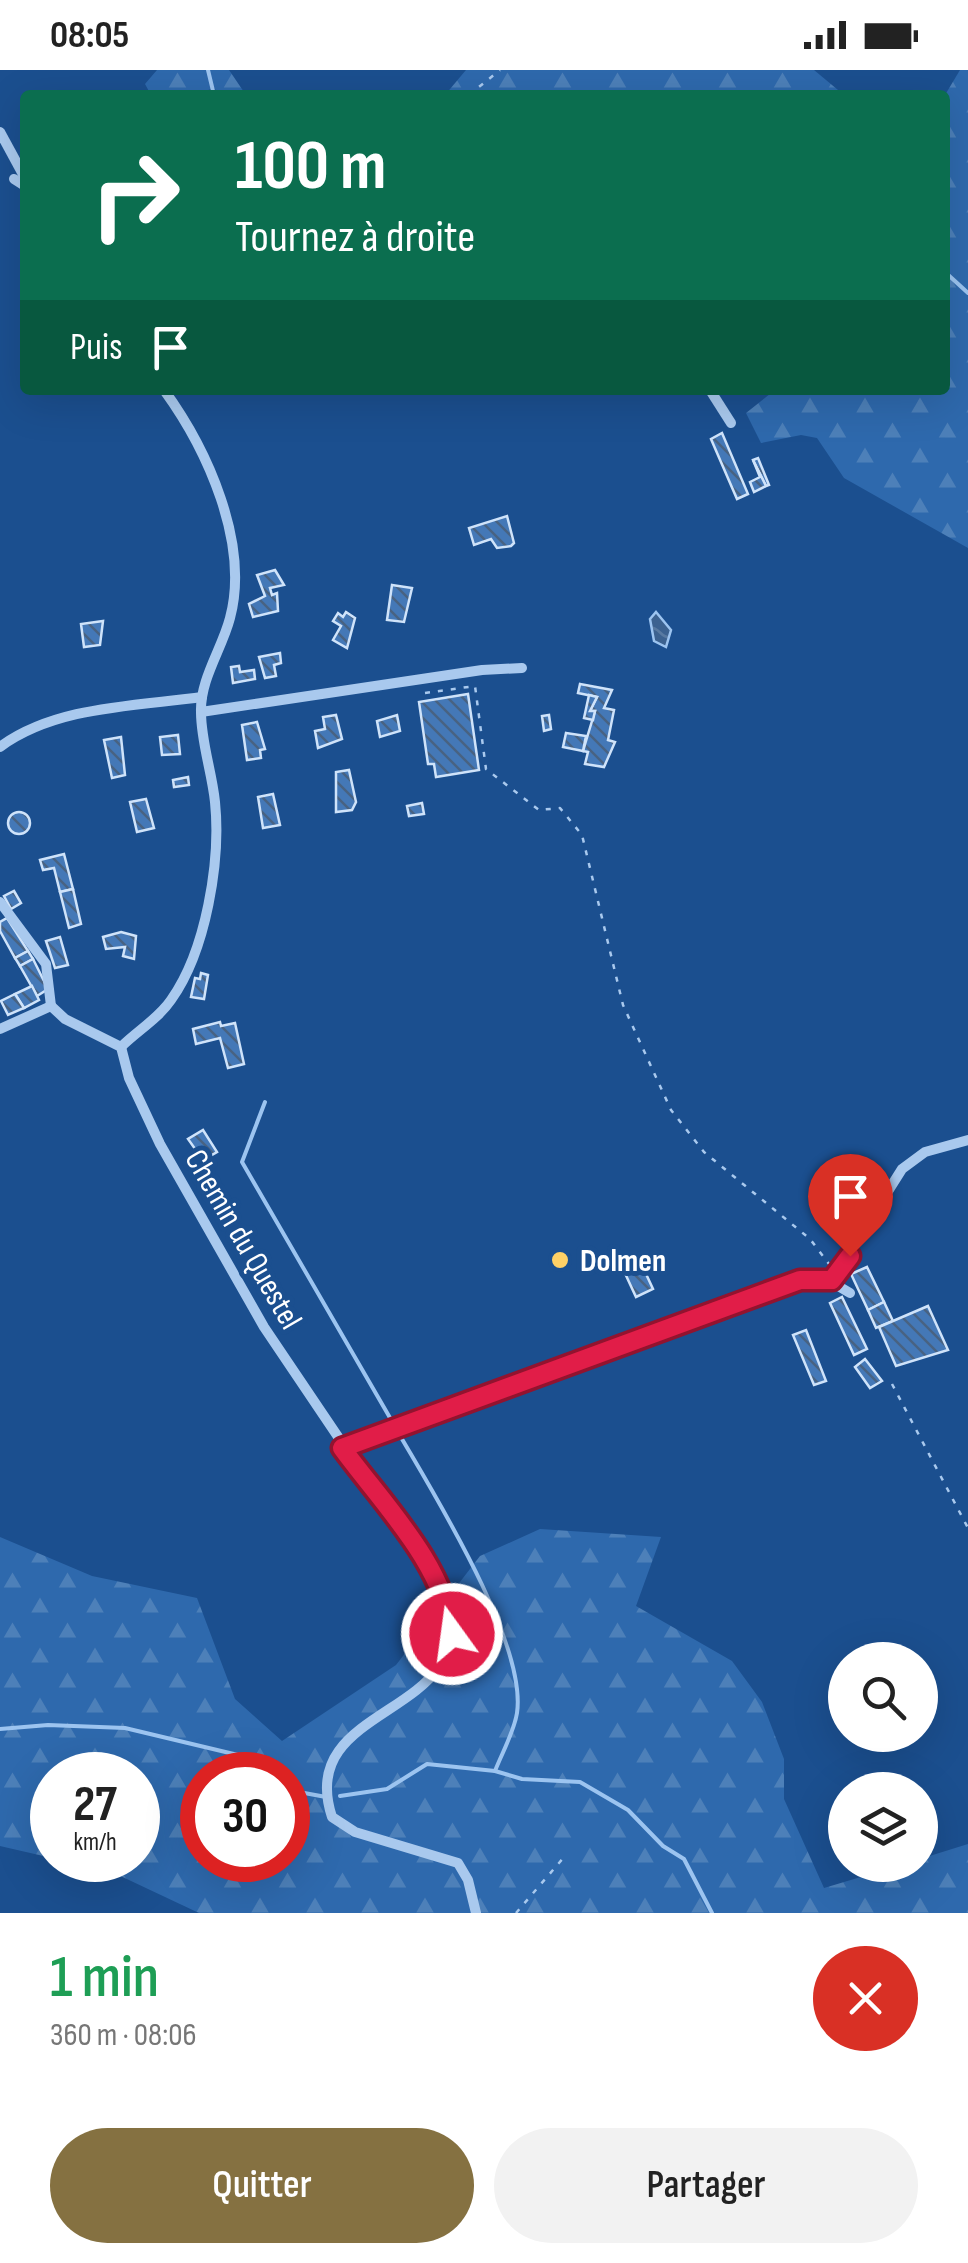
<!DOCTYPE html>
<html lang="fr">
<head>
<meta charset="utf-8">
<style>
	:root { --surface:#fff; --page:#f2f2f2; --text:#222; --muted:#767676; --accent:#857141 }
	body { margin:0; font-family:"Sofia Sans Condensed",sans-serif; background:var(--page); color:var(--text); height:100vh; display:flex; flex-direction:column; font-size:38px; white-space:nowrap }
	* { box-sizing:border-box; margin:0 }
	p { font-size:32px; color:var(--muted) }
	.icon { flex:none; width:55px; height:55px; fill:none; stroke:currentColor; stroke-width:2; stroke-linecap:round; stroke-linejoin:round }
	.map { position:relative; height:1843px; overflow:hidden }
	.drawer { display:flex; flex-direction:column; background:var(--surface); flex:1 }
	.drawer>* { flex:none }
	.guide { position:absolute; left:20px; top:20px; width:930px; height:305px; border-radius:10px; box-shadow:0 10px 40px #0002; background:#0b6e4f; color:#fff; overflow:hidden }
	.tools { position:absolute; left:828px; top:1572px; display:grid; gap:20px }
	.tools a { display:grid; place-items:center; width:110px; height:110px; border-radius:50%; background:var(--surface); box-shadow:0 10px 40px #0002; font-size:50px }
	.speed { position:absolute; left:30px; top:1682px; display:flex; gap:20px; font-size:50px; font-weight:700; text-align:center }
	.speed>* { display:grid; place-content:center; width:130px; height:130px; border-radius:50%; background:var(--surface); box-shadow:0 10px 40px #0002; line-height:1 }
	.speed small { font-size:25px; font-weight:400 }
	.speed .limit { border:15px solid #d22; background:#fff; color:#111 }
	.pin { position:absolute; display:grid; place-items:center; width:85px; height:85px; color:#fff; margin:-102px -42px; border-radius:50% 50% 50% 0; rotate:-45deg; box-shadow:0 0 10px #0007 }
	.pin .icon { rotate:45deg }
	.me { position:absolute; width:110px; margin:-55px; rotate:346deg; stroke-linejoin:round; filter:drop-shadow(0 0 8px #0008) }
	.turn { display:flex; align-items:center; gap:35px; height:210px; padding:0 50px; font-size:45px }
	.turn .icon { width:130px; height:130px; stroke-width:2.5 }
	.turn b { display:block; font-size:70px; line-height:85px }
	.then { display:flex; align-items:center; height:95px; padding:0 50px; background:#0003; gap:20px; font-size:38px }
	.round { display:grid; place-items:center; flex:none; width:105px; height:105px; border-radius:52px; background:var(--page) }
	.overview { display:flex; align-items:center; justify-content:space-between; height:170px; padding:0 50px }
	h1 { font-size:60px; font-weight:600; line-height:75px; color:#1e9e55 }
	.primary-button { display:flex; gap:20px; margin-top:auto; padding:20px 50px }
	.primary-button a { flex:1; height:115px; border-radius:60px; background:var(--accent); color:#fff; font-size:40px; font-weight:600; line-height:115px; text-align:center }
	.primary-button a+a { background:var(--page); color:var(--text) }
	.status { display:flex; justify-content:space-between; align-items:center; height:70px; padding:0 50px; background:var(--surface); direction:ltr }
	.status svg { height:28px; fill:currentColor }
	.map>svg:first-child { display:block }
</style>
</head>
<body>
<div class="status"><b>08:05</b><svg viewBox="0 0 49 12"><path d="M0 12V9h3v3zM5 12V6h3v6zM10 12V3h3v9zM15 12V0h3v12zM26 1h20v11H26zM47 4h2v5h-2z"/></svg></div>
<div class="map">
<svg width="968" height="1843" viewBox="0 0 968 1843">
	<defs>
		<pattern id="forest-firs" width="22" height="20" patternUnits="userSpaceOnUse" patternTransform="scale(2.5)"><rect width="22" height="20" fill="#2e69ad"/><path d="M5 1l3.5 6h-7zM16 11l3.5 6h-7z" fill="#4d80b9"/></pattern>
		<pattern id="water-waves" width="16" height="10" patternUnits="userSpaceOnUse" patternTransform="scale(2.5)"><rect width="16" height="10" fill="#3c6290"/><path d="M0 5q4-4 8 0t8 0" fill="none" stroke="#597aa1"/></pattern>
		<pattern id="building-back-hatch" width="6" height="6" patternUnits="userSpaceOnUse" patternTransform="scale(2.5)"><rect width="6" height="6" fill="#4478b7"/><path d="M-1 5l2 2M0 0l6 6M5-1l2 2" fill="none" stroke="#486282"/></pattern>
	</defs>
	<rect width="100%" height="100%" fill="#1b4f8f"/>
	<g fill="url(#forest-firs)" fill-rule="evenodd">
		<path d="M157 0H229L246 25H220L214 18 194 25H151L145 14Z"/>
		<path d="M466 0H814L844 25H445Z"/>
		<path d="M960 0H968V478L844 408 817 368 801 365 761 373 746 343 775 320H945V25Z"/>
		<path d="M540 1459 661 1467 636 1536 732 1591 762 1632 784 1689V1729L824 1818 901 1795H920V1789L968 1774V1843H199L112 1802 61 1790H138V1705H52V1788L0 1776V1467L92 1506 197 1528 235 1629 282 1671 396 1595 480 1486ZM202 1705H288V1790H202Z"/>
	</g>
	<path fill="url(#water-waves)" stroke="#9cc4f0" stroke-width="2.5" d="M656 542 671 560 666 577 654 571 650 549Z"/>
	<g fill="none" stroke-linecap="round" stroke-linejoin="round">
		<g stroke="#9cc4f0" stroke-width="4">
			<path d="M208 0 214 25"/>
			<path d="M945 202 968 223"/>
			<path d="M265 1032 242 1092 393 1353"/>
			<path d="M402 1369C437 1429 527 1575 517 1643 514 1662 502 1683 495 1701"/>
			<path d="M0 1659 48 1655 125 1658 238 1685 252 1705"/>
			<path d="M288 1720 326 1727"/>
			<path d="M340 1726 387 1719 427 1694 495 1701 522 1709 580 1712 628 1740 663 1776 684 1789 712 1843"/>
		</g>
	</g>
	<g fill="url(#building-back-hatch)" stroke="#cfe3fa" stroke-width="2.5">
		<path d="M722 363 748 424 737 429 711 369Z"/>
		<path d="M758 388 769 415 766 416 753 390Z"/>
		<path d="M753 390 766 416 754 422 750 412 760 407Z"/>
		<path d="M507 446 514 473 511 476 497 478 491 469 474 475 469 458Z"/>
		<path d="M275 500 284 515 270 518 272 525 277 523 278 541 253 547 249 534 265 526 257 505Z"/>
		<path d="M392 515 412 518 404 552 387 550Z"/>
		<path d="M346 542 355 548 347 578 333 570 341 556 333 551 338 543 343 547Z"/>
		<path d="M103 551 100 575 84 577 81 554Z"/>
		<path d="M280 583 281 593 274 595 276 606 265 608 259 587Z"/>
		<path d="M239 596 240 602 254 600 255 609 233 613 231 597Z"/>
		<path d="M580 614 612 620 604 638 614 640 608 670 615 672 604 697 585 694 588 682 583 681 595 641H590L597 627 578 623Z"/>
		<path d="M468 624 479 700 436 707 434 694H428L419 632Z"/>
		<path d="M589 625 597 627 590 641H595L593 650 584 648Z"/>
		<path d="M336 645 342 669 318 678 315 661 325 659 323 647Z"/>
		<path d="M397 645 400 661 380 667 377 651Z"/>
		<path d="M549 645 551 659 544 661 542 646Z"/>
		<path d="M257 652 265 679 260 680 261 688 247 690 242 655Z"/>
		<path d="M566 663 586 666 583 681 563 677Z"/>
		<path d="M178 665 180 684 162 685 160 667Z"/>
		<path d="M121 667 125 705 112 708 104 670Z"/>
		<path d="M349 700 356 732 352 740 336 742V702Z"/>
		<path d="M188 707 189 715 174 717 173 710Z"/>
		<path d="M273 724 280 755 263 758 258 727Z"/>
		<path d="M146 729 154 758 137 762 130 732Z"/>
		<path d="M422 733 424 744 409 746 407 736Z"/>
		<circle cx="19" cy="753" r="11"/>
		<path d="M64 784 73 819 60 822 54 798 43 800 40 790Z"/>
		<path d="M73 819 81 854 69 858 60 822Z"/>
		<path d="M14 821 21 833 11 839 4 826Z"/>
		<path d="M7 848 28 881 15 888 0 861V852Z"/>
		<path d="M121 862 136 866 134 889 123 886 125 877 106 879 103 867Z"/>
		<path d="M60 867 68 895 55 898 46 871Z"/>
		<path d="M28 881 33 889 20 896 15 888Z"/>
		<path d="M33 889 48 919 37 926 20 896Z"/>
		<path d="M201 903 208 905 204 929 191 927 195 908 200 909Z"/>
		<path d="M32 916 39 930 24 938 15 924Z"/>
		<path d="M15 924 24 938 8 945 1 931Z"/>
		<path d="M220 952 221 956 235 953 244 994 228 998 220 968 196 974 193 959Z"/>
		<path d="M203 1060 217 1082 203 1090 188 1069Z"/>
		<path d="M640 1191 653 1219 636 1227 623 1199Z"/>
		<path d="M867 1197 884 1232 868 1240 851 1204Z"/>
		<path d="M842 1227 867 1279 854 1285 830 1233Z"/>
		<path d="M884 1232 893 1251 876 1258 868 1240Z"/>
		<path d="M928 1236 948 1280 896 1296 879 1257Z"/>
		<path d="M806 1260 826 1311 814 1315 793 1265Z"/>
		<path d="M865 1289 882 1311 870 1318 855 1297Z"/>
	</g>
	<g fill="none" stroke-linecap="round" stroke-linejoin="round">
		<g stroke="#a9c9ee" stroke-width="2.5" stroke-dasharray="5 8" stroke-linecap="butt">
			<path d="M469 25 500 0"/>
			<path d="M425 623 475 616 486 699 539 740 560 738 582 765 623 935 671 1040 704 1082 810 1169 829 1194"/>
			<path d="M892 1314 968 1458"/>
			<path d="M516 1843 565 1786"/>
		</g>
		<g stroke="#a9c9ee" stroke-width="10">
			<path d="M0 62 25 108"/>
			<path d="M14 109 25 116"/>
			<path d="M710 320 731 353"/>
			<path d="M201 642 482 600 522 598"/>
			<path d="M0 677C55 636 137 636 202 627"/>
			<path d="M0 832 46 894 51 936"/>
			<path d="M51 936 65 949 121 977 129 1008 160 1074 264 1257 444 1524C489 1650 293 1629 332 1747L355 1762 458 1793 468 1810 476 1843"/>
			<path d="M0 959 51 936"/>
			<path d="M121 977C137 961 158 949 171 930 206 881 221 791 215 732 212 702 201 672 201 642 200 609 222 579 230 548 250 473 207 379 164 320"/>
			<path d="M832 1210 902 1099 925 1082 968 1070"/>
			<path d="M342 1377 800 1210 823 1207 850 1223"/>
		</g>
	</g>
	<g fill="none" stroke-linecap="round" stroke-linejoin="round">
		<g stroke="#92132f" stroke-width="25">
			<path id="route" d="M452 1564C445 1495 382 1433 342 1378L800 1210H832L850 1186"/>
		</g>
		<use href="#route" stroke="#e11d48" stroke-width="18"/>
	</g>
	<circle fill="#ffd166" stroke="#1b4f8f" stroke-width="4" cx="560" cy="1190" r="10"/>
	<g text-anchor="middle" stroke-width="10" stroke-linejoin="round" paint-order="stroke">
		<g font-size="32" fill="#fff" stroke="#1b4f8f">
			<text transform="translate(244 1169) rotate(60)" y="11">Chemin du Questel</text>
		</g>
		<g font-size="32" font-weight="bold" fill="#fff" stroke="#1b4f8f" text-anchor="start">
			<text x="580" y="1201">Dolmen</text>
		</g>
	</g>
</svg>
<div class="tools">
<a><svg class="icon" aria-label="search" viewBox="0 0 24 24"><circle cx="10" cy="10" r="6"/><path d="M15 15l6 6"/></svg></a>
<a><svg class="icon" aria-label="layers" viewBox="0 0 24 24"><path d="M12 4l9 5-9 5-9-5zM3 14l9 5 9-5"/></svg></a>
</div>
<div class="speed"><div>27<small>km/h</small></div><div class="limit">30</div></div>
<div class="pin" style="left:850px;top:1186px;background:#d93025"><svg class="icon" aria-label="arrive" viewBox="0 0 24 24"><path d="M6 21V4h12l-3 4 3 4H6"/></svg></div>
<svg class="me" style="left:452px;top:1564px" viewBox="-20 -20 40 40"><circle r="17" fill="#e11d48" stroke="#fff" stroke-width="3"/><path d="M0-11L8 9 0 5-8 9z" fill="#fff"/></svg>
<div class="guide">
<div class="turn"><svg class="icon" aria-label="right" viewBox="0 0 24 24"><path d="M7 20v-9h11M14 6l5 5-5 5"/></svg><div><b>100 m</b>Tournez à droite</div></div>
<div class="then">Puis<svg class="icon" aria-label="arrive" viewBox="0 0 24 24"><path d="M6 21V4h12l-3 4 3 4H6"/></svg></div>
</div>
</div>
<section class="drawer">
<div class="overview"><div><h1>1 min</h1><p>360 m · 08:06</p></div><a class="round" style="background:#d93025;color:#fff"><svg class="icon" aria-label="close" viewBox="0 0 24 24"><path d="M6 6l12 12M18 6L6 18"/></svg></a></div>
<div class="primary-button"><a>Quitter</a><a>Partager</a></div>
</section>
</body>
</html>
